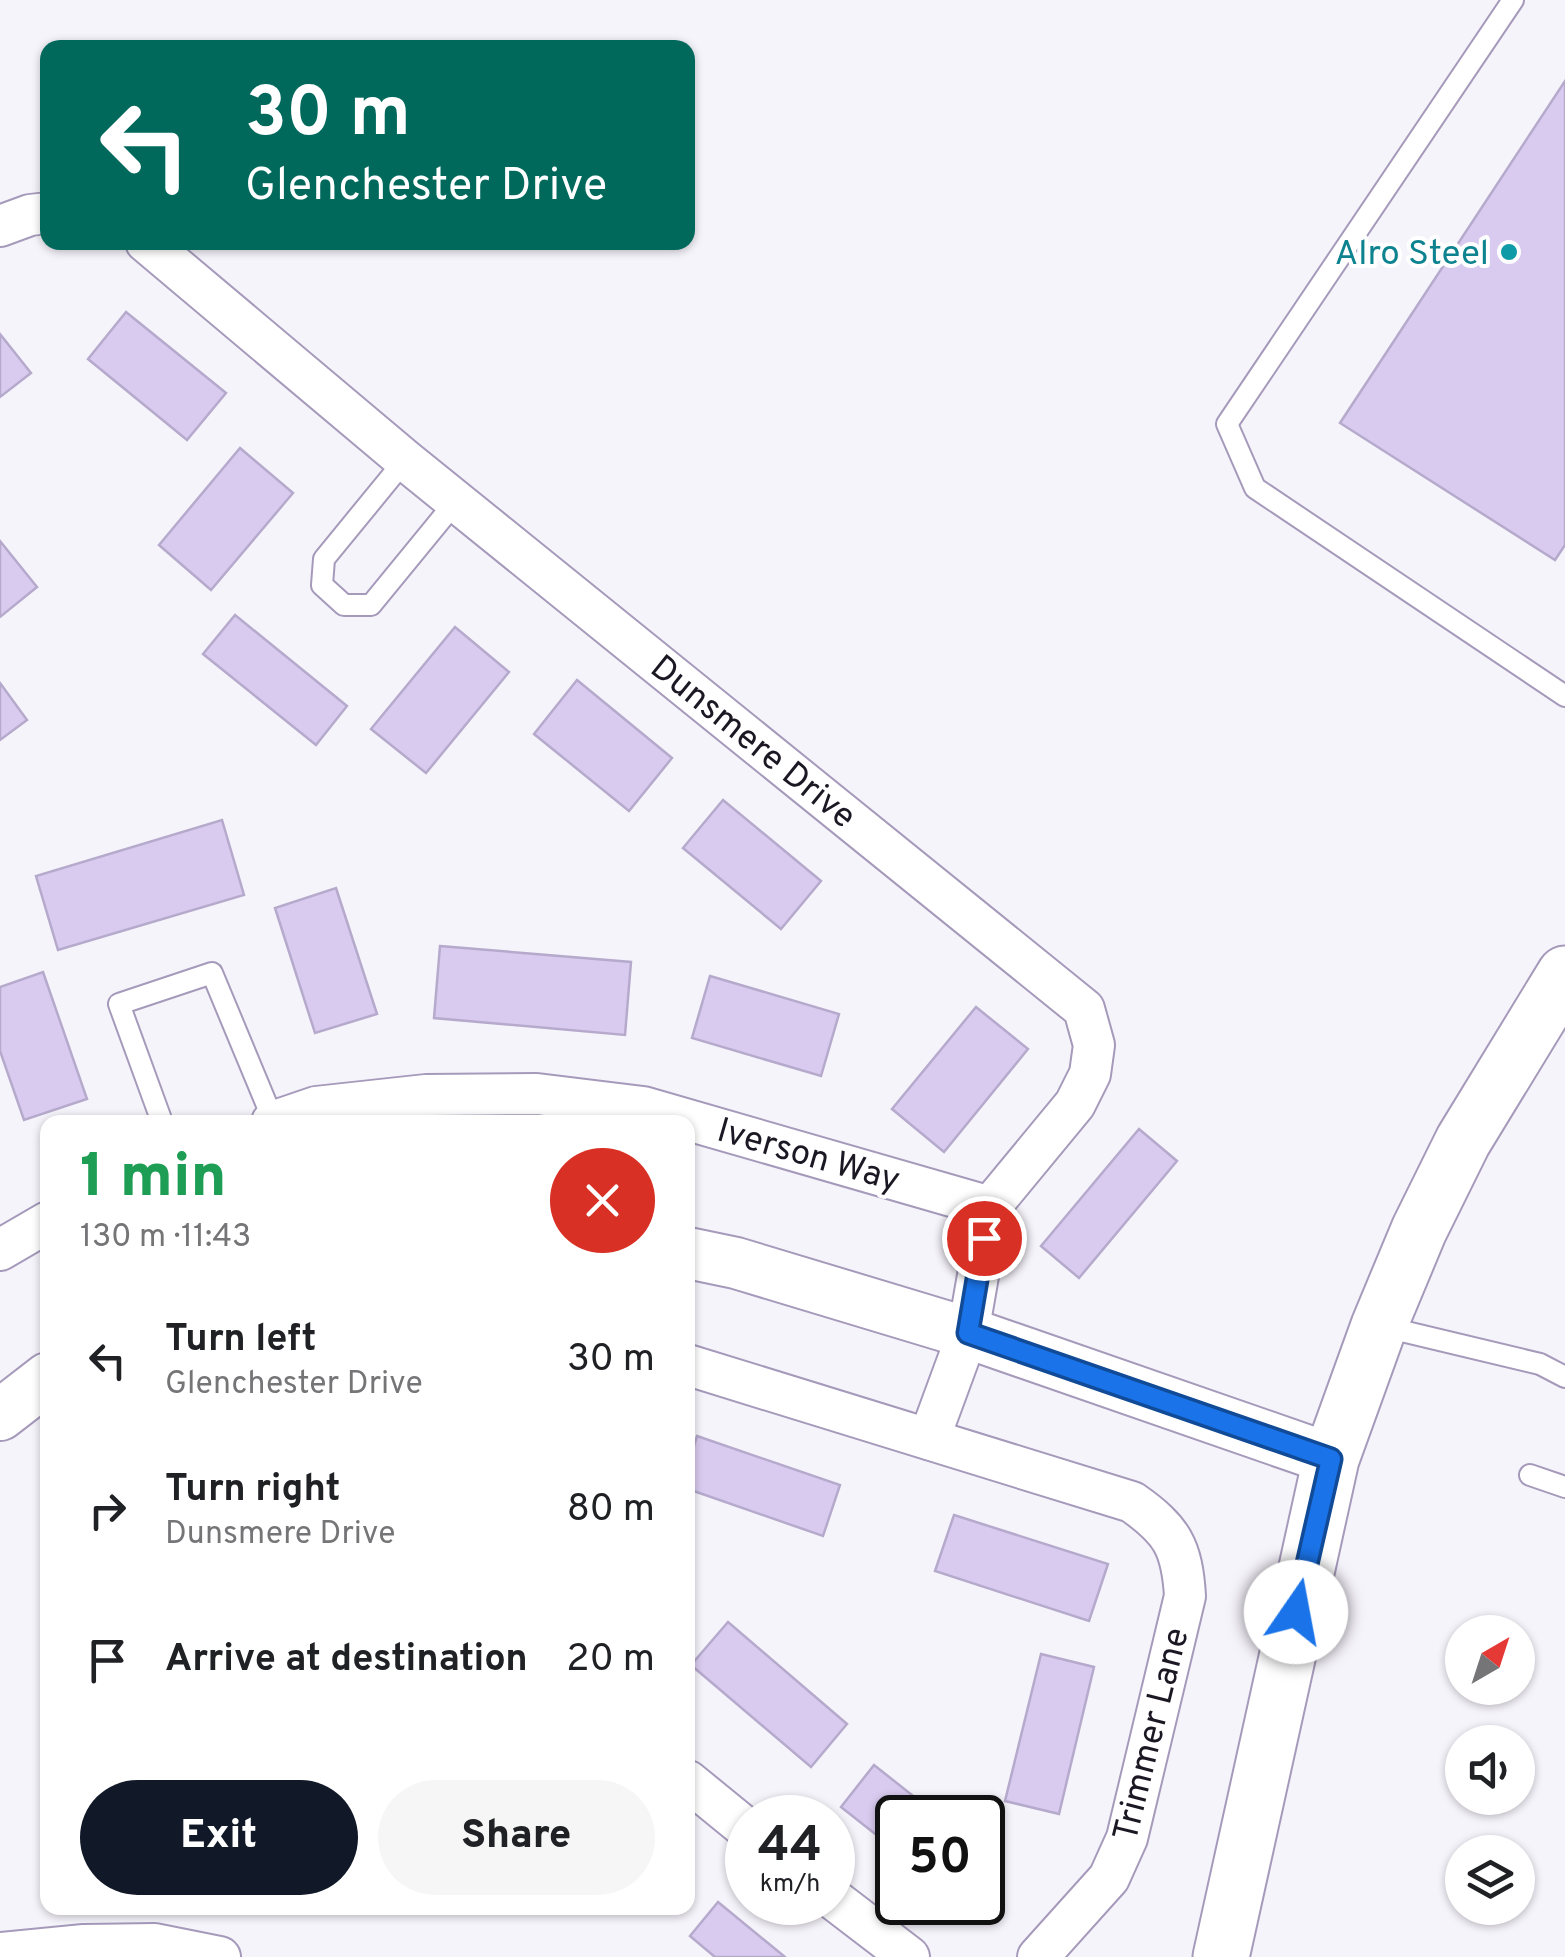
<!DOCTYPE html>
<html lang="en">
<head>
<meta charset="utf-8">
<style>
	:root { --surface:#fff; --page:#f6f6f6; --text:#202124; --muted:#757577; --accent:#111827 }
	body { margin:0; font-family:Overpass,sans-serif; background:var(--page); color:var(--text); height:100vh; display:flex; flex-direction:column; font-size:38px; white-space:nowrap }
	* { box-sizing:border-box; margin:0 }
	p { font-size:32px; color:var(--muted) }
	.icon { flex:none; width:55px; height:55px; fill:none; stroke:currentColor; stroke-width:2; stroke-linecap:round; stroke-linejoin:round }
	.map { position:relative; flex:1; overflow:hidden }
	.panel { position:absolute; left:40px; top:1115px; width:655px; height:800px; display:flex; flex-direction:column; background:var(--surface); border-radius:20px; box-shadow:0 2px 8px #0004 }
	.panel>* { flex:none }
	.banner { position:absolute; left:40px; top:40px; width:655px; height:210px; border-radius:20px; box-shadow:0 2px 8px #0004; background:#00695c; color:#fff; overflow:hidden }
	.needle { width:65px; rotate:39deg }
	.controls { position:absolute; left:1445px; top:1615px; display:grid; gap:20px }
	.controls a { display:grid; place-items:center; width:90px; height:90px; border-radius:50%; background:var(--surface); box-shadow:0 2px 8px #0004; font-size:50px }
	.speed { position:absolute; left:725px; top:1795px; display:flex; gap:20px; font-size:50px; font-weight:700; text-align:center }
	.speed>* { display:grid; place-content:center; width:130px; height:130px; border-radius:50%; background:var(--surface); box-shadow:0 2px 8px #0004; line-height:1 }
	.speed small { font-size:25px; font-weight:400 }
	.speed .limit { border:5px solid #111; border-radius:15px; background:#fff; color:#111 }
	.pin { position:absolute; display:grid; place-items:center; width:85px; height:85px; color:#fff; margin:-42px; border:5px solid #fff; border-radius:50%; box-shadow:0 2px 10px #0007 }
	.me { position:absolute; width:110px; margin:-55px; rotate:12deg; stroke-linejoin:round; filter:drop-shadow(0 0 8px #0008) }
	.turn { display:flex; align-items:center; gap:35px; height:210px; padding:0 40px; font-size:45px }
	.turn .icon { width:130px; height:130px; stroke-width:2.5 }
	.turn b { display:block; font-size:70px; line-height:85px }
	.round { display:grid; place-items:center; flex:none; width:105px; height:105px; border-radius:52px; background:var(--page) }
	.summary { display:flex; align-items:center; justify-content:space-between; height:170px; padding:0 40px }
	h1 { font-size:60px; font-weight:800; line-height:75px; color:#1e9e55 }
	.button { display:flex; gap:20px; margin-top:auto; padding:20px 40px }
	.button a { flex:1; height:115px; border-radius:60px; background:var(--accent); color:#fff; font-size:40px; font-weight:800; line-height:115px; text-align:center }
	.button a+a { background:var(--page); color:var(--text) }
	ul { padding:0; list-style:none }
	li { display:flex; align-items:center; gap:30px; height:150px; padding:0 40px }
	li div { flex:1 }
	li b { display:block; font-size:38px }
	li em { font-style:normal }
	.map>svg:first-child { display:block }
</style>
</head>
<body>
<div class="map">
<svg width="1565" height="1957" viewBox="0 0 1565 1957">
	<rect width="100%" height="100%" fill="#f6f4fb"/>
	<g fill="#d8cbef" stroke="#b6aacc" stroke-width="2.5">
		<path d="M1565 81V545L1555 560 1340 423Z"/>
		<path d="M126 312 226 393 187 440 88 359Z"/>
		<path d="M0 334 31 373 0 397Z"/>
		<path d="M240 448 293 493 211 590 159 545Z"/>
		<path d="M0 541 37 587 0 617Z"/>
		<path d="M235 615 347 706 316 745 203 654Z"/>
		<path d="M455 627 509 672 426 773 371 729Z"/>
		<path d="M577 680 672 758 629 811 534 734Z"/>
		<path d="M0 683 27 720 0 740Z"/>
		<path d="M723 800 821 881 781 929 683 848Z"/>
		<path d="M222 820 244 895 58 950 36 876Z"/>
		<path d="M336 888 377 1014 315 1033 275 908Z"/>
		<path d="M440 946 631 962 625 1035 434 1018Z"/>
		<path d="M43 972 87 1099 24 1120 0 1051V987Z"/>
		<path d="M710 976 839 1014 821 1076 692 1038Z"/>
		<path d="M976 1007 1028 1049 944 1152 892 1109Z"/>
		<path d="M1139 1129 1177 1161 1079 1278 1041 1246Z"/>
		<path d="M697 1436 840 1485 823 1536 688 1489V1464Z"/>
		<path d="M954 1515 1108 1564 1089 1621 935 1571Z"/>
		<path d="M728 1622 847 1724 811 1767 691 1665Z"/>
		<path d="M1041 1654 1094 1667 1059 1814 1005 1801Z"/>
		<path d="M874 1765 941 1818H898V1852L841 1807Z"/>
		<path d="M718 1902 785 1957H715L690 1936Z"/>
	</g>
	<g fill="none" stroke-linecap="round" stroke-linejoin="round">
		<g stroke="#a69abb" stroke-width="24">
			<g id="service">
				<path d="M1513 0 1227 424 1255 488 1565 696"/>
				<path d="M405 460 324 559 322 585 344 605H371L457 500"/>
				<path d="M162 1122 119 1004 212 973 274 1122"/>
				<path d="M1381 1326 1540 1364 1565 1377"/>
				<path d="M1530 1475 1565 1487"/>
			</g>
		</g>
		<g stroke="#a69abb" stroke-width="44">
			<g id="minor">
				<path d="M0 226 30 215 48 213"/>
				<path d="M146 242 405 460 1084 1009 1094 1045 1090 1074 1075 1104 990 1207 968 1333 929 1439"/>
				<path d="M272 1122 316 1107 426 1095 537 1094 643 1107 990 1207"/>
				<path d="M0 1250 48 1222"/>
				<path d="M688 1365 1132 1502C1172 1530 1182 1547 1185 1596L1127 1838 1109 1878 1038 1957"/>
				<path d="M688 1781 748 1830"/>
				<path d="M832 1898 909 1957"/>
				<path d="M0 1953 84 1945 155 1944 220 1957"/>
			</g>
		</g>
		<g stroke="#a69abb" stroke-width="54">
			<g id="tertiary">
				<path d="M688 1253 736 1263 968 1333 1331 1459"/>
				<path d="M0 1415 48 1378"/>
			</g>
		</g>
		<g stroke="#a69abb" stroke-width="59">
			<path id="secondary" d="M1221 1957 1331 1459 1379 1326 1419 1230 1463 1141 1565 974"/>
		</g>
		<use href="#service" stroke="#fff" stroke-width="20"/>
		<use href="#minor" stroke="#fff" stroke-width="40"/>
		<use href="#tertiary" stroke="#fff" stroke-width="50"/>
		<use href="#secondary" stroke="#fff" stroke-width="55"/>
	</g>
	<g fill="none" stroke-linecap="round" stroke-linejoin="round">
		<g stroke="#114b97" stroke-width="25">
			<path id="route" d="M984 1238 968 1333 1331 1459 1296 1612"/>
		</g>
		<use href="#route" stroke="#1a73e8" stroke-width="18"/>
	</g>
	<circle fill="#0f9aa8" stroke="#fff" stroke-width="4" cx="1509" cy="252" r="10"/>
	<g text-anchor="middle" stroke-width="8" stroke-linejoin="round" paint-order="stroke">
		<g font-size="35" fill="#0d838f" stroke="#fff" text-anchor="end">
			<text x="1489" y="264">Alro Steel</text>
		</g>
		<g font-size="35" fill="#1b1723" stroke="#fff">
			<text transform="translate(754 741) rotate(39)" y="12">Dunsmere Drive</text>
			<text transform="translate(809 1154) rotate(16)" y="12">Iverson Way</text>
			<text transform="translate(1150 1734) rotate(-76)" y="12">Trimmer Lane</text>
		</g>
	</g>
</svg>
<div class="controls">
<a><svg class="needle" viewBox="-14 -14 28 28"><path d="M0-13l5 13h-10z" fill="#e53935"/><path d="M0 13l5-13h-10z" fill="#757577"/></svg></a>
<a><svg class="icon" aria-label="sound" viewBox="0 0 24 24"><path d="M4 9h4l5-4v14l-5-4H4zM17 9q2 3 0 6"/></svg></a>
<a><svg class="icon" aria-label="layers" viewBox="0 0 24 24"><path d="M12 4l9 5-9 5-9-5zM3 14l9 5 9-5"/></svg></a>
</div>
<div class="speed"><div>44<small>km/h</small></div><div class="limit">50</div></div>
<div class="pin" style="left:984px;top:1238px;background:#d93025"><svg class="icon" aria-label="arrive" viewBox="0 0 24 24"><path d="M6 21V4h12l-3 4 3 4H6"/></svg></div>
<svg class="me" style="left:1296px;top:1612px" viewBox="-20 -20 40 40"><circle r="19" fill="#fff"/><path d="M0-13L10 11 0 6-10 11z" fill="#1a73e8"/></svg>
<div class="banner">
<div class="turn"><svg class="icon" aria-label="left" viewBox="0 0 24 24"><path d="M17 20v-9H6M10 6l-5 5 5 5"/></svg><div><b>30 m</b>Glenchester Drive</div></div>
</div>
<section class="panel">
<div class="summary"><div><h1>1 min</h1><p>130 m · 11:43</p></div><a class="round" style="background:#d93025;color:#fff"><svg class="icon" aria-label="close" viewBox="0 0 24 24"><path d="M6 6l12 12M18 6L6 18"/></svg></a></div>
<ul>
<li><svg class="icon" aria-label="left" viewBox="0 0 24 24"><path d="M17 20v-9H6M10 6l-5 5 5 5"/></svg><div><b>Turn left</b><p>Glenchester Drive</p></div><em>30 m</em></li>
<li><svg class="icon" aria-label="right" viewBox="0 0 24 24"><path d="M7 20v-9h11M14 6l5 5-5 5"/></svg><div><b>Turn right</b><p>Dunsmere Drive</p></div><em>80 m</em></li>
<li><svg class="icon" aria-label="arrive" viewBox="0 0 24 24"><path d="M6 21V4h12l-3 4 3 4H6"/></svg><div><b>Arrive at destination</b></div><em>20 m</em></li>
</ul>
<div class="button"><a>Exit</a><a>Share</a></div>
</section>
</div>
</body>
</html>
